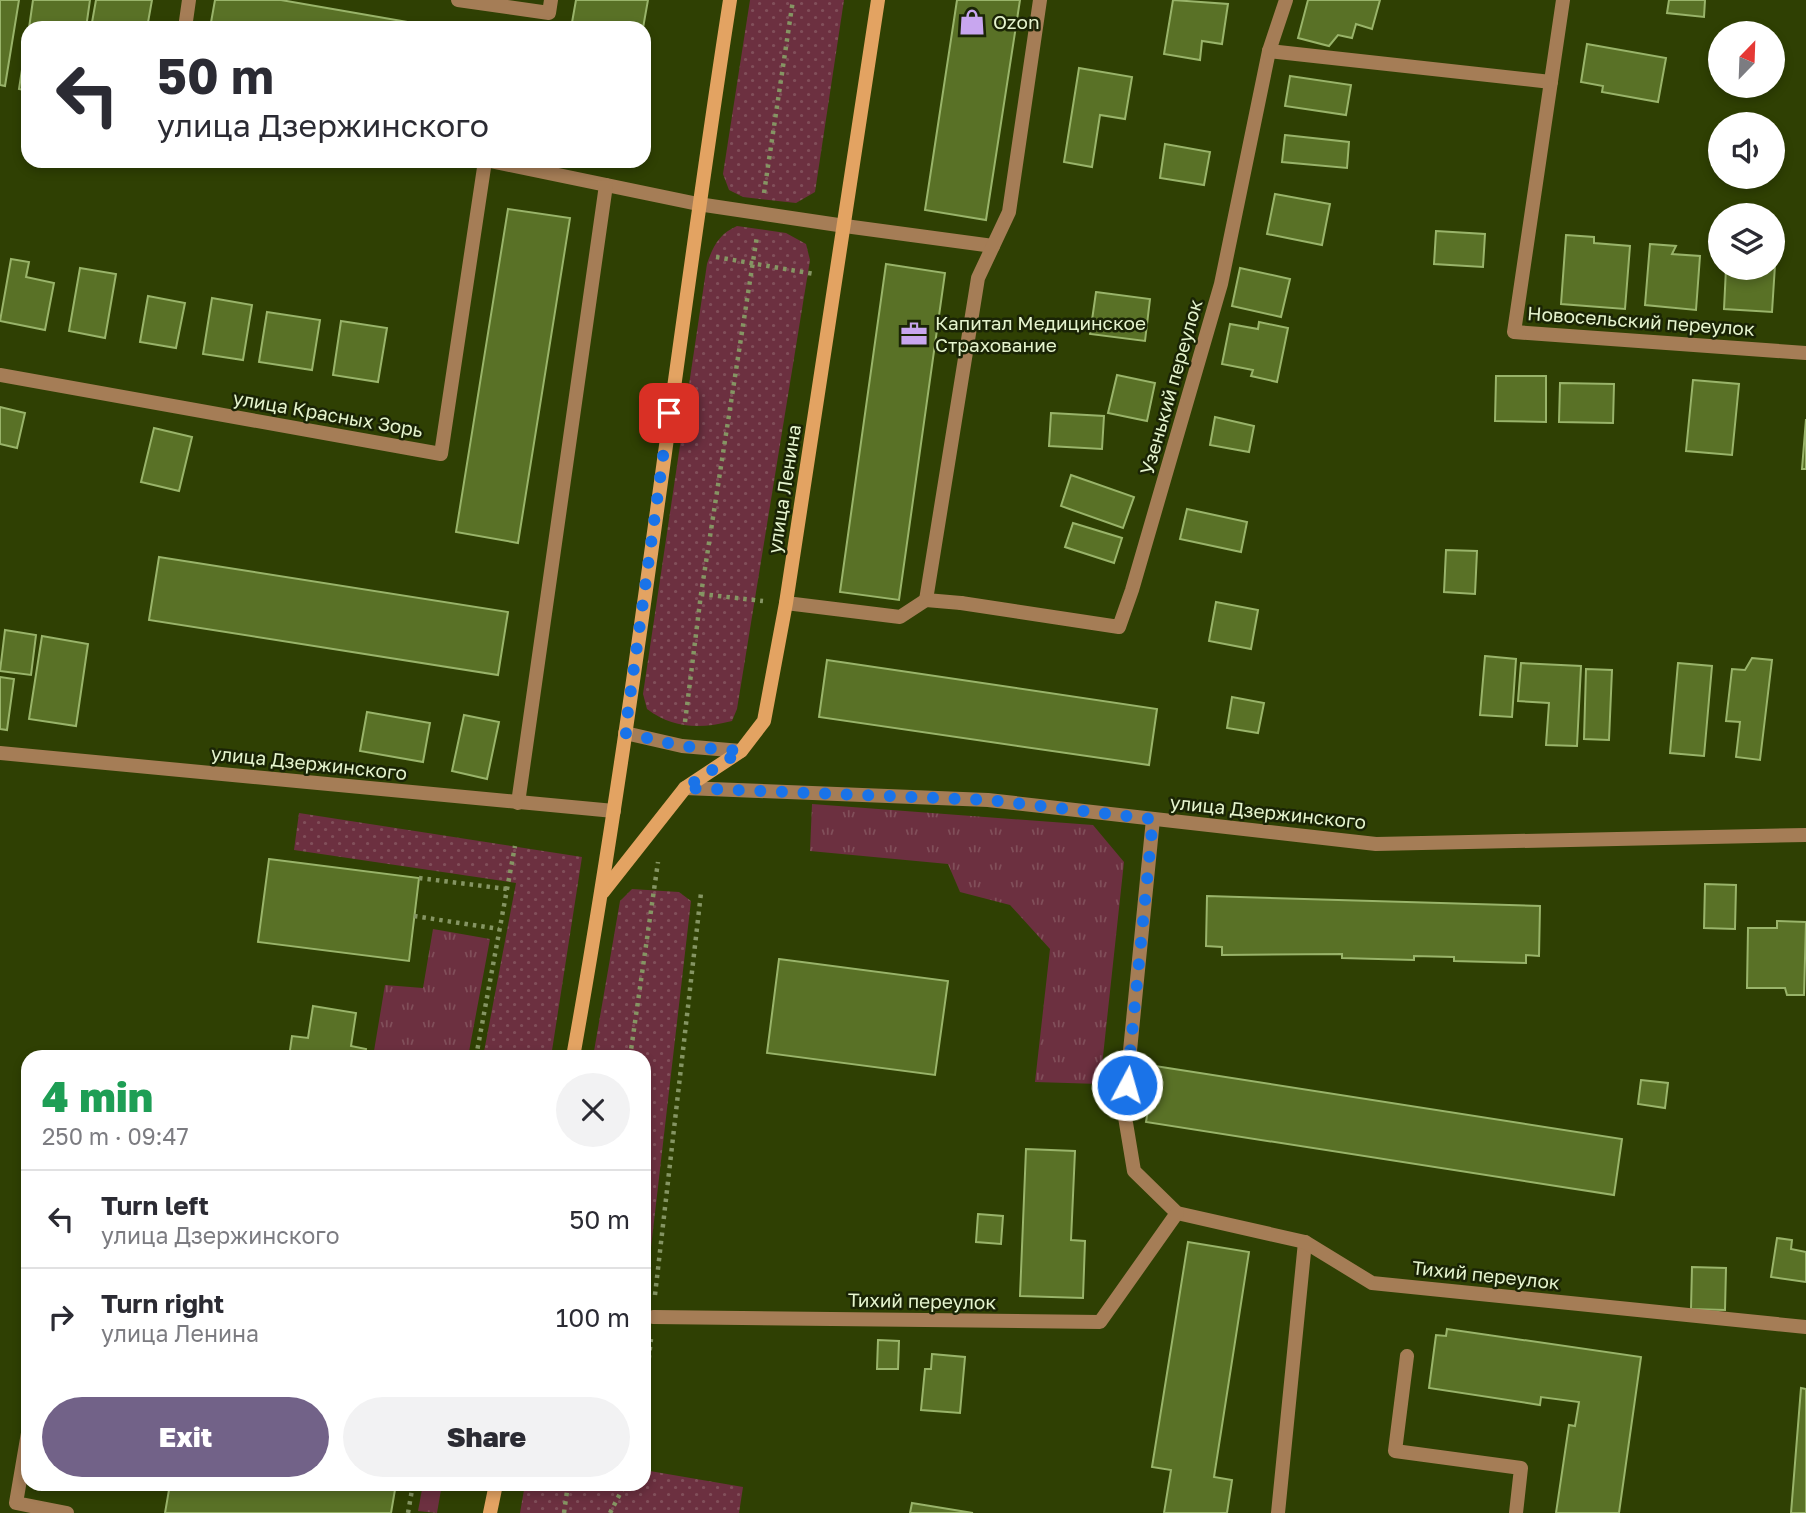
<!DOCTYPE html>
<html lang="en">
<head>
<meta charset="utf-8">
<style>
	:root { --surface:#fff; --page:#f2f2f3; --text:#2b2b33; --muted:#7c7c81; --line:#e1e1e2; --accent:#726288 }
	body { margin:0; font-family:"Golos Text",sans-serif; background:var(--page); color:var(--text); height:100vh; display:flex; flex-direction:column; font-size:26px; white-space:nowrap }
	* { box-sizing:border-box; margin:0 }
	p { font-size:23px; color:var(--muted) }
	.icon { flex:none; width:38px; height:38px; fill:none; stroke:currentColor; stroke-width:2; stroke-linecap:round; stroke-linejoin:round }
	.map { position:relative; flex:1; overflow:hidden }
	.panel { position:absolute; left:21px; top:1050px; width:630px; height:441px; display:flex; flex-direction:column; background:var(--surface); border-radius:21px; box-shadow:0 4px 10px #0003 }
	.panel>* { flex:none }
	.banner { position:absolute; left:21px; top:21px; width:630px; height:147px; border-radius:21px; box-shadow:0 4px 10px #0003; background:#fff; color:var(--text); overflow:hidden }
	.needle { width:46px; rotate:23deg }
	.fabs { position:absolute; left:1708px; top:21px; display:grid; gap:14px }
	.fabs a { display:grid; place-items:center; width:77px; height:77px; border-radius:50%; background:var(--surface); box-shadow:0 4px 10px #0003; font-size:35px }
	.pin { position:absolute; display:grid; place-items:center; width:60px; height:60px; color:#fff; margin:-30px; border-radius:14px; box-shadow:0 4px 10px #0006 }
	.me { position:absolute; width:77px; margin:-38px; rotate:6deg; stroke-linejoin:round; filter:drop-shadow(0 0 5px #0008) }
	.turn { display:flex; align-items:center; gap:24px; height:147px; padding:0 21px; font-size:32px }
	.turn .icon { width:91px; height:91px; stroke-width:2.5 }
	.turn b { display:block; font-size:49px; line-height:60px }
	.round { display:grid; place-items:center; flex:none; width:74px; height:74px; border-radius:37px; background:var(--page) }
	.overview { display:flex; align-items:center; justify-content:space-between; height:119px; padding:0 21px }
	h1 { font-size:42px; font-weight:800; line-height:52px; color:#1e9e55 }
	.cta { display:flex; gap:14px; margin-top:auto; padding:14px 21px }
	.cta a { flex:1; height:80px; border-radius:42px; background:var(--accent); color:#fff; font-size:28px; font-weight:800; line-height:80px; text-align:center }
	.cta a+a { background:var(--page); color:var(--text) }
	ul { padding:0; list-style:none }
	li { display:flex; align-items:center; gap:21px; height:98px; padding:0 21px; border-top:2px solid var(--line) }
	li div { flex:1 }
	li b { display:block; font-size:26px }
	li em { font-style:normal }
	.map>svg:first-child { display:block }
</style>
</head>
<body>
<div class="map">
<svg width="1806" height="1513" viewBox="0 0 1806 1513">
	<defs>
		<pattern id="grass-tufts" width="24" height="20" patternUnits="userSpaceOnUse" patternTransform="scale(1.75)"><rect width="24" height="20" fill="#6c3040"/><path d="M3 7l-1-3M5 7V3M7 7l1-3M15 17l-1-3M17 17v-4M19 17l1-3" fill="none" stroke="#814f5a"/></pattern>
		<pattern id="park-dots" width="8" height="8" patternUnits="userSpaceOnUse" patternTransform="scale(1.75)"><rect width="8" height="8" fill="#6c3040"/><path d="M2 2h.1M6 6h.1" fill="none" stroke="#814f5a" stroke-width="1.8" stroke-linecap="round"/></pattern>
	</defs>
	<rect width="100%" height="100%" fill="#2f4003"/>
	<g fill="url(#grass-tufts)">
		<path d="M812 804 1093 825 1124 862 1100 1084 1035 1082 1050 949 1010 905 960 892 948 864 810 851Z"/>
		<path d="M433 929 490 939 468 1057H373L385 985 423 988Z"/>
		<path d="M423 1484H442L437 1513 418 1511Z"/>
	</g>
	<g fill="url(#park-dots)">
		<path d="M750 0H844L815 192 796 203 743 197 729 190 723 174Z"/>
		<path d="M737 226 786 233 806 244 810 260 737 709 732 721C701 729 673 729 647 709L643 694 707 264C713 246 719 234 737 226Z"/>
		<path d="M299 813 582 857 551 1057H483L516 883 294 850Z"/>
		<path d="M632 889 679 892 691 901 644 1308V1057H593L620 901Z"/>
		<path d="M644 1470 743 1487 739 1513H520L525 1484H644Z"/>
	</g>
	<g fill="#597126" stroke="#99b46a" stroke-width="2">
		<path d="M0 0H19L5 86 0 85Z"/>
		<path d="M33 0H90L86 28H29Z"/>
		<path d="M96 0H152L147 28H91Z"/>
		<path d="M215 0H281L442 28H210Z"/>
		<path d="M576 0H648L643 28H571Z"/>
		<path d="M957 0H1020L986 220 925 210Z"/>
		<path d="M1173 0 1228 4 1222 44 1202 41 1200 60 1164 54Z"/>
		<path d="M1308 0H1380L1372 29 1356 24 1352 38 1338 35 1329 46 1298 38Z"/>
		<path d="M1669 0H1705L1704 17 1667 13Z"/>
		<path d="M28 31V91L19 89Z"/>
		<path d="M1587 44 1666 58 1658 102 1602 92 1603 86 1581 82Z"/>
		<path d="M1079 68 1132 77 1125 119 1100 115 1092 167 1064 162Z"/>
		<path d="M1290 76 1351 85 1346 115 1285 106Z"/>
		<path d="M1285 135 1349 142 1347 168 1282 162Z"/>
		<path d="M1165 144 1210 152 1204 185 1160 178Z"/>
		<path d="M1275 194 1330 204 1322 245 1267 234Z"/>
		<path d="M508 209 570 218 518 543 456 532Z"/>
		<path d="M1436 231 1485 234 1483 267 1434 264Z"/>
		<path d="M1566 235 1594 237V243L1630 246 1625 309 1561 304Z"/>
		<path d="M1650 244 1676 246 1672 254 1700 256 1696 310 1645 305Z"/>
		<path d="M11 259 29 262 26 277 54 283 45 330 0 321Z"/>
		<path d="M886 264 945 273 899 600 840 592Z"/>
		<path d="M1773 265H1775L1772 312 1724 309 1726 268H1773Z"/>
		<path d="M80 268 116 274 105 338 69 331Z"/>
		<path d="M1240 268 1290 279 1281 317 1232 306Z"/>
		<path d="M1096 292 1150 299 1145 341 1090 334Z"/>
		<path d="M148 296 185 303 176 348 140 342Z"/>
		<path d="M212 298 252 305 243 360 203 354Z"/>
		<path d="M267 312 320 320 312 370 259 362Z"/>
		<path d="M341 321 387 328 378 382 333 375Z"/>
		<path d="M1259 322 1288 328 1277 382 1251 376 1253 370 1222 364 1230 324 1258 329Z"/>
		<path d="M1117 375 1155 383 1147 421 1108 413Z"/>
		<path d="M1496 376H1546V422L1495 421Z"/>
		<path d="M1693 380 1739 384 1732 455 1686 451Z"/>
		<path d="M1560 383 1614 384 1613 423 1559 422Z"/>
		<path d="M0 407 25 413 17 448 0 444Z"/>
		<path d="M1051 413 1104 416 1102 449 1049 446Z"/>
		<path d="M1215 417 1254 426 1249 452 1210 445Z"/>
		<path d="M1806 419V469H1802Z"/>
		<path d="M154 428 192 437 179 491 141 482Z"/>
		<path d="M1071 475 1134 497 1123 528 1061 506Z"/>
		<path d="M1187 509 1247 522 1241 552 1180 539Z"/>
		<path d="M1073 523 1122 538 1114 563 1065 547Z"/>
		<path d="M1446 550 1477 551 1475 594 1444 592Z"/>
		<path d="M159 557 508 612 498 675 149 620Z"/>
		<path d="M1216 602 1258 610 1251 649 1209 641Z"/>
		<path d="M5 630 36 635 31 675 0 671Z"/>
		<path d="M42 636 88 644 76 726 29 719Z"/>
		<path d="M1485 656 1516 659 1512 717 1480 715Z"/>
		<path d="M1752 658 1772 660 1760 760 1736 757 1740 722 1726 721 1732 669 1745 670Z"/>
		<path d="M827 660 1157 709 1149 765 819 717Z"/>
		<path d="M1521 663 1581 666 1577 746 1546 745 1549 703 1518 701Z"/>
		<path d="M1678 663 1712 666 1704 756 1670 753Z"/>
		<path d="M1586 669 1612 670 1609 740 1584 739Z"/>
		<path d="M0 677 14 679 7 730 0 729Z"/>
		<path d="M1232 697 1264 703 1258 733 1227 728Z"/>
		<path d="M367 712 430 723 423 762 360 751Z"/>
		<path d="M464 715 499 722 487 779 452 771Z"/>
		<path d="M269 859 419 878 409 961 258 942Z"/>
		<path d="M1705 884 1736 885 1735 929 1704 928Z"/>
		<path d="M1207 896 1540 906 1539 956 1526 955V963L1454 961V957L1414 956V960L1342 958V954L1222 955V947L1206 946Z"/>
		<path d="M1777 921 1806 922 1804 995H1787L1785 988H1747L1748 928H1777Z"/>
		<path d="M779 959 948 981 935 1075 767 1053Z"/>
		<path d="M313 1006 356 1013 351 1046 366 1049 365 1057H289L292 1036 308 1038Z"/>
		<path d="M1155 1066 1622 1139 1614 1195 1146 1122Z"/>
		<path d="M1641 1080 1668 1083 1665 1108 1638 1104Z"/>
		<path d="M1026 1149 1075 1151 1071 1240 1085 1241 1083 1298 1020 1296Z"/>
		<path d="M978 1214 1003 1216 1001 1244 976 1242Z"/>
		<path d="M1777 1238 1792 1240 1791 1249 1806 1252V1282L1771 1277Z"/>
		<path d="M1188 1242 1249 1252 1214 1477 1232 1480 1227 1513H1164L1171 1470 1152 1467Z"/>
		<path d="M1692 1267 1726 1268 1725 1310 1691 1309Z"/>
		<path d="M1447 1329 1641 1357 1619 1513H1556L1569 1425 1575 1426 1579 1402 1541 1397 1540 1405 1429 1388 1436 1335 1446 1336Z"/>
		<path d="M878 1340 899 1341 898 1369H877Z"/>
		<path d="M932 1354 965 1357 960 1413 921 1410 925 1369H931Z"/>
		<path d="M1801 1388 1806 1389V1513H1791Z"/>
		<path d="M170 1484H396L391 1513H165Z"/>
		<path d="M912 1503 973 1513H910Z"/>
	</g>
	<g fill="none" stroke-linecap="round" stroke-linejoin="round">
		<g stroke="#859563" stroke-width="4.5" stroke-dasharray="3.5 5" stroke-linecap="butt">
			<path d="M764 193 793 0"/>
			<path d="M716 257 814 274"/>
			<path d="M701 594 763 601"/>
			<path d="M685 722 701 594 757 236"/>
			<path d="M419 878 507 889"/>
			<path d="M414 916 499 929"/>
			<path d="M476 1057 515 846"/>
			<path d="M630 1057 658 862"/>
			<path d="M655 1295 701 893"/>
			<path d="M644 1401 651 1339"/>
			<path d="M408 1513 413 1484"/>
			<path d="M564 1513 568 1484"/>
			<path d="M610 1513 625 1484"/>
		</g>
		<g stroke="#a57d56" stroke-width="14">
			<path d="M458 0 549 13 551 0"/>
			<path d="M490 161 698 204"/>
			<path d="M845 226 993 246"/>
			<path d="M786 603 900 617 926 600"/>
			<path d="M961 603 926 600 978 278 1009 212 1040 0"/>
			<path d="M518 803 606 185"/>
			<path d="M1407 1356 1395 1451 1521 1468 1516 1513"/>
			<path d="M1278 1513 1305 1242"/>
		</g>
		<g stroke="#a57d56" stroke-width="14">
			<path d="M1563 0 1514 332 1806 353"/>
			<path d="M185 28 189 0"/>
			<path d="M1269 51 1551 82"/>
			<path d="M698 204 845 226"/>
			<path d="M0 375 441 454 485 161"/>
			<path d="M961 603 1119 627 1132 590 1221 284 1269 51 1286 0"/>
			<path d="M625 733 682 746 741 751"/>
			<path d="M0 753 614 811"/>
			<path d="M685 788 988 800 1376 844 1806 835"/>
			<path d="M1153 819 1124 1111 1134 1171 1177 1213 1305 1242 1372 1283 1806 1327"/>
			<path d="M653 1317 1100 1322 1177 1213"/>
			<path d="M28 1433 16 1503 67 1513"/>
		</g>
		<g stroke="#e3a362" stroke-width="14">
			<path d="M603 892 685 788 741 751 764 721 786 603 878 0"/>
			<path d="M573 1057C636 706 675 352 730 0"/>
			<path d="M490 1513 496 1484"/>
		</g>
	</g>
	<g fill="none" stroke-linecap="round" stroke-linejoin="round">
		<path stroke="#1a73e8" stroke-width="12" stroke-dasharray="0 21.6" d="M669 413 625 733 681 746 741 751 685 788 988 800 1153 819 1127 1085"/>
	</g>
	<defs>
		<g id="shop-bare" transform="scale(2.1)"><path d="M-5-2.5h2.3a2.7 3.5 0 0 1 5.4 0H5L5.5 6h-11ZM-1.5-2.5h3a1.5 2.3 0 0 0-3 0Z" fill="#c8a6ef" stroke="#1a2405" stroke-width="2.5" paint-order="stroke"/></g>
		<g id="office-bare" transform="scale(2.1)"><path d="M-6-3h4V-5.5h4V-3h4V5H-6ZM-1-4.5V-3h2v-1.5ZM-6 0V1H6V0Z" fill="#c8a6ef" stroke="#1a2405" stroke-width="2.5" paint-order="stroke"/></g>
	</defs>
	<g fill-rule="evenodd">
		<use href="#shop-bare" x="972" y="22"/>
		<use href="#office-bare" x="914" y="334"/>
	</g>
	<g text-anchor="middle" stroke-width="5" stroke-linejoin="round" paint-order="stroke">
		<g font-size="19" fill="#e5f4ce" stroke="#1a2405" text-anchor="start">
			<text x="993" y="29">Ozon</text>
			<text x="935" y="330">Капитал Медицинское<tspan x="935" dy="22">Страхование</tspan></text>
		</g>
		<g font-size="19" fill="#e5f4ce" stroke="#1a2405">
			<text transform="translate(1641 321) rotate(4)" y="7">Новосельский переулок</text>
			<text transform="translate(1171 387) rotate(-74)" y="7">Узенький переулок</text>
			<text transform="translate(328 414) rotate(10)" y="7">улица Красных Зорь</text>
			<text transform="translate(784 489) rotate(-81)" y="7">улица Ленина</text>
			<text transform="translate(309 763) rotate(6)" y="7">улица Дзержинского</text>
			<text transform="translate(1268 812) rotate(6)" y="7">улица Дзержинского</text>
			<text transform="translate(1486 1275) rotate(6)" y="7">Тихий переулок</text>
			<text transform="translate(922 1301) rotate(1)" y="7">Тихий переулок</text>
		</g>
	</g>
</svg>
<div class="fabs">
<a><svg class="needle" viewBox="-14 -14 28 28"><path d="M0-13l5 13h-10z" fill="#e53935"/><path d="M0 13l5-13h-10z" fill="#7c7c81"/></svg></a>
<a><svg class="icon" aria-label="sound" viewBox="0 0 24 24"><path d="M4 9h4l5-4v14l-5-4H4zM17 9q2 3 0 6"/></svg></a>
<a><svg class="icon" aria-label="layers" viewBox="0 0 24 24"><path d="M12 4l9 5-9 5-9-5zM3 14l9 5 9-5"/></svg></a>
</div>
<div class="pin" style="left:669px;top:413px;background:#d93025"><svg class="icon" aria-label="arrive" viewBox="0 0 24 24"><path d="M6 21V4h12l-3 4 3 4H6"/></svg></div>
<svg class="me" style="left:1127px;top:1085px" viewBox="-20 -20 40 40"><circle r="17" fill="#1a73e8" stroke="#fff" stroke-width="3"/><path d="M0-11L8 9 0 5-8 9z" fill="#fff"/></svg>
<div class="banner">
<div class="turn"><svg class="icon" aria-label="left" viewBox="0 0 24 24"><path d="M17 20v-9H6M10 6l-5 5 5 5"/></svg><div><b>50 m</b>улица Дзержинского</div></div>
</div>
<section class="panel">
<div class="overview"><div><h1>4 min</h1><p>250 m · 09:47</p></div><a class="round"><svg class="icon" aria-label="close" viewBox="0 0 24 24"><path d="M6 6l12 12M18 6L6 18"/></svg></a></div>
<ul>
<li><svg class="icon" aria-label="left" viewBox="0 0 24 24"><path d="M17 20v-9H6M10 6l-5 5 5 5"/></svg><div><b>Turn left</b><p>улица Дзержинского</p></div><em>50 m</em></li>
<li><svg class="icon" aria-label="right" viewBox="0 0 24 24"><path d="M7 20v-9h11M14 6l5 5-5 5"/></svg><div><b>Turn right</b><p>улица Ленина</p></div><em>100 m</em></li>
</ul>
<div class="cta"><a>Exit</a><a>Share</a></div>
</section>
</div>
</body>
</html>
